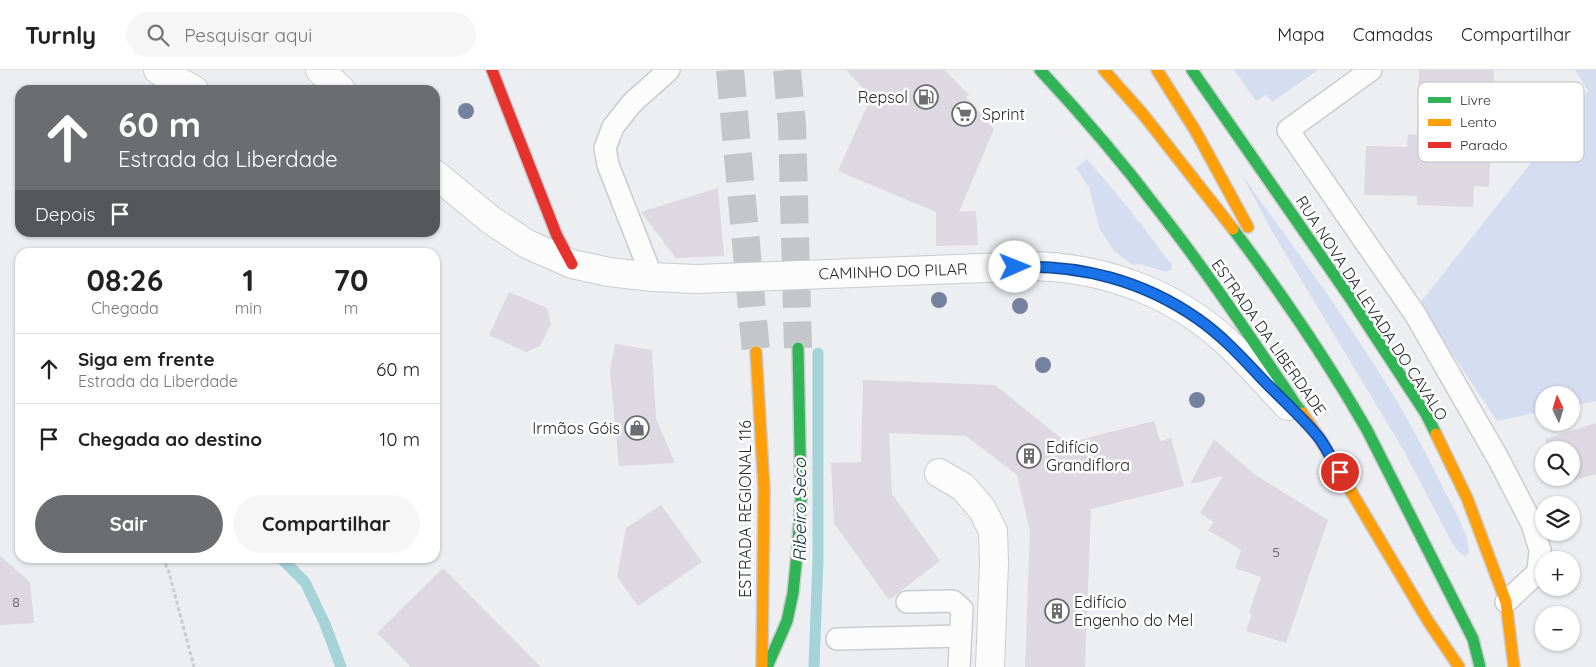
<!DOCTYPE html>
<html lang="pt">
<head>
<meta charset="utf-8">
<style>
	:root { --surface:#fff; --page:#f6f6f6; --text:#222; --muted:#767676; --line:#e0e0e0; --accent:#6c6d71 }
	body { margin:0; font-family:Quicksand,sans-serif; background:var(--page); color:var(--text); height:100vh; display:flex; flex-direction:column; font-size:19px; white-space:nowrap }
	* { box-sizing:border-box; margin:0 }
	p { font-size:16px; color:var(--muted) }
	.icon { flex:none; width:28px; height:28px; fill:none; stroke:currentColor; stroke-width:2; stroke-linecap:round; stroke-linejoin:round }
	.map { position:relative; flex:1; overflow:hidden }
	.drawer { position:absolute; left:15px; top:178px; width:425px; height:315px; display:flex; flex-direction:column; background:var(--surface); border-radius:15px; box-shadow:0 1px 4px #0004 }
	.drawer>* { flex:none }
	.hud { position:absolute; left:15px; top:15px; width:425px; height:152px; border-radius:15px; box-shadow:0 1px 4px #0004; background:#6c6d71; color:#fff; overflow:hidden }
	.needle { width:32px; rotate:356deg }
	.fabs { position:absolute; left:1535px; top:316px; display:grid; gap:10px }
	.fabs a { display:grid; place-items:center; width:45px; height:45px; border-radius:50%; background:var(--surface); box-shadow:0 1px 4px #0004; font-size:25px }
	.pin { position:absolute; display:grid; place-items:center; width:42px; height:42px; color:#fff; margin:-21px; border:2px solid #fff; border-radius:50%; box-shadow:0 1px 5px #0007 }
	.me { position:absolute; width:55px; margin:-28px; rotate:89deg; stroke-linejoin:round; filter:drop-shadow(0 0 4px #0008) }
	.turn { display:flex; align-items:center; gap:18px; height:105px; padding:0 20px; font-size:22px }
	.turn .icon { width:65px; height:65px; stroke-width:2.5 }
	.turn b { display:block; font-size:35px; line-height:42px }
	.then { display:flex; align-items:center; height:48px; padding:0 20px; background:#0003; gap:10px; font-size:19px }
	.eta { display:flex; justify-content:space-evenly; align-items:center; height:85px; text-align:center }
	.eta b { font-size:30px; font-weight:700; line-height:35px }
	.primary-button { display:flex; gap:10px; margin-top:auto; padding:10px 20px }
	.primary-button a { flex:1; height:58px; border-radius:30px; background:var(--accent); color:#fff; font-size:20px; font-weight:700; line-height:58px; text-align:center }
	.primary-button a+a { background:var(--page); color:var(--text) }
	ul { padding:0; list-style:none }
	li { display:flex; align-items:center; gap:15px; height:70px; padding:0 20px; border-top:1px solid var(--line) }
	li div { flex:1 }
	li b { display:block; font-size:19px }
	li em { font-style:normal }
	header { display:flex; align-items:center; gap:30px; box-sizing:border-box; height:70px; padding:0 25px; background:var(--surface); border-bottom:1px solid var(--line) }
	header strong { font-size:24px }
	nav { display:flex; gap:28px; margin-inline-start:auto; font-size:18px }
	.search { width:350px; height:45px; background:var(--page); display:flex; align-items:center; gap:12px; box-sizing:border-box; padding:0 18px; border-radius:28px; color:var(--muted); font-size:19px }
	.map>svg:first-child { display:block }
</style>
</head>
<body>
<header>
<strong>Turnly</strong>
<div class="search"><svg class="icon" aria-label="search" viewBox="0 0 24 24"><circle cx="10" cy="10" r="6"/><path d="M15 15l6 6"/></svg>Pesquisar aqui</div>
<nav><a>Mapa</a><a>Camadas</a><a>Compartilhar</a></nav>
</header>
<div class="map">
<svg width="1596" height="597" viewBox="0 0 1596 597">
	<rect width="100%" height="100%" fill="#eceef2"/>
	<g fill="#d4def0">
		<path d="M1234 0H1318L1272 32 1266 25 1256 31Z"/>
		<path d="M1575 0H1596V331L1571 336V325H1544V341L1497 351 1419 234 1588 21Z"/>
		<path d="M1087 89 1130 140 1171 194 1172 195 1171 200 1166 202 1140 194 1133 195 1114 181 1099 158 1089 117 1076 98Z"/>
		<path d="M1242 105C1314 206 1391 306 1444 420 1454 439 1468 461 1469 483L1464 486 1457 480 1452 473 1404 381 1273 163Z"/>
	</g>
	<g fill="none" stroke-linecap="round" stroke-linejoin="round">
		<g stroke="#a6d3d7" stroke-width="11">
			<path d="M281 488 305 512 325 554 341 597"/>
			<path d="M814 597 818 489V283"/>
		</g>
	</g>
	<g fill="#ddd8e2">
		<path d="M846 0H945L969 25 966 27 994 59 959 142 976 141 978 175 936 176V142L838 101 871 27Z"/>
		<path d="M1419 0H1494L1489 117 1474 116 1473 137 1417 135V126L1364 125 1366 76 1407 77 1408 64 1417 65Z"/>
		<path d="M718 118 724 186 676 188 641 142Z"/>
		<path d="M509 222 547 238 551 254 540 276 526 282 489 265Z"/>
		<path d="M615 274 652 280 656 349 675 393 619 396 610 300Z"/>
		<path d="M863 310 995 315 1067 373 1154 351 1160 371 1171 368 1184 416 1091 439 1085 597H1025L1030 461 1017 405 966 366 889 363 892 424 940 491 889 530 834 453 831 393 861 392Z"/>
		<path d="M1596 353V404L1560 414 1558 408H1571V380H1549L1545 369Z"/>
		<path d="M1214 369 1254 404 1328 450 1286 573 1246 561 1252 544 1249 543 1261 507 1235 498 1241 480 1208 460 1213 452 1200 443 1223 406 1190 414Z"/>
		<path d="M661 435 702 492 638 536 617 507 626 458Z"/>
		<path d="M0 486 30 512 34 553 0 555Z"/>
		<path d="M443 498 541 597H411L377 563Z"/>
	</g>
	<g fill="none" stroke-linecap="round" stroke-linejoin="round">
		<g stroke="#c5c6ca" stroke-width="28" stroke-dasharray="28 14" stroke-linecap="butt">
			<path d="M730 0 756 282"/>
			<path d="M787 0 792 54 798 278"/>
		</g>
		<g stroke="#cbcccf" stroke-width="24">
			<g id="lane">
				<path d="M1371 0 1288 60 1415 244 1499 390 1532 454 1540 480 1538 502 1506 532"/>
				<path d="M652 207 608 95 605 78 613 57 632 33 669 0"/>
				<path d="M907 532 953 531 962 539 959 597"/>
				<path d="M837 569 960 566"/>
			</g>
		</g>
		<g stroke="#cbcccf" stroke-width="30">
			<g id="street">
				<path d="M158 0 194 20"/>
				<path d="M320 0 341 20"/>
				<path d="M435 104 491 150 527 174 572 194 609 202 652 207 696 209 1034 196C1106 198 1177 224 1230 275 1250 294 1269 316 1288 336"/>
				<path d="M939 403 963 417 982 439 993 461 994 493 990 597"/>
			</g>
		</g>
		<g stroke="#cbcccf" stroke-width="14">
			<g id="fast">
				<path d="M1040 0C1082 45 1123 93 1160 142 1211 207 1256 276 1302 343"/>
				<path d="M1192 0 1348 225 1426 344 1436 364"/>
				<path d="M1233 159C1282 224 1327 290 1367 360L1473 569 1480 597"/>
				<path d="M767 597 787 551 793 523 797 484 801 429 798 278"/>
			</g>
		</g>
		<g stroke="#cbcccf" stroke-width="14">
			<g id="slow">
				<path d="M1104 0 1142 43 1233 159"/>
				<path d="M1157 0 1195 60 1248 157"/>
				<path d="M756 282 764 418 762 597"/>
				<path d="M1302 343 1320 369 1428 551 1459 597"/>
				<path d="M1436 364 1467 428 1506 532 1514 597"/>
			</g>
		</g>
		<g stroke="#cbcccf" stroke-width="14">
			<path id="jam" d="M492 0 557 166 572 194"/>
		</g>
		<path stroke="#cccccf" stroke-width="3" stroke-dasharray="4 2.5" stroke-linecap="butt" d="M162 488 168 499 194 597"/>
		<use href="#lane" stroke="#fcfcfd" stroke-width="21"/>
		<use href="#street" stroke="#fcfcfd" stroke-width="28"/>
		<use href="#fast" stroke="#30b455" stroke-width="11"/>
		<use href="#slow" stroke="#ff9f0a" stroke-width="11"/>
		<use href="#jam" stroke="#e5322d" stroke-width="11"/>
	</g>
	<g fill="#7482a0">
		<circle cx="466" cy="41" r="8"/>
		<circle cx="939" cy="230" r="8"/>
		<circle cx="1020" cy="236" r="8"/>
		<circle cx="1043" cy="295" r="8"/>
		<circle cx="1197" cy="330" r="8"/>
	</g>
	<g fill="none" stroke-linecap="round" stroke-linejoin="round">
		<g stroke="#114b97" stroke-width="12">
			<path id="route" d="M1015 197C1080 194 1144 211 1198 249 1224 267 1245 291 1267 314 1284 331 1306 351 1320 369 1327 379 1333 392 1340 402"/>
		</g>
		<use href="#route" stroke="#1a73e8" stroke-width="9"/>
	</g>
	<defs>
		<g id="fuel-ring" transform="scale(1.25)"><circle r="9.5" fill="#fff" stroke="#6c6d71" stroke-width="1.5"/><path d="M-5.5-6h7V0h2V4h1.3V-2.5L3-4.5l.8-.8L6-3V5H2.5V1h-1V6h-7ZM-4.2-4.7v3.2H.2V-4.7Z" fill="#6c6d71"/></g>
		<g id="supermarket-ring" transform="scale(1.25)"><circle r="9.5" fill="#fff" stroke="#6c6d71" stroke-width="1.5"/><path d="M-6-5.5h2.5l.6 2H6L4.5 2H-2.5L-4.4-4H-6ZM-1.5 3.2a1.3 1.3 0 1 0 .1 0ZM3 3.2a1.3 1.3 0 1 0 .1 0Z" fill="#6c6d71"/></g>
		<g id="shop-ring" transform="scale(1.25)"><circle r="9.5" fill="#fff" stroke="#6c6d71" stroke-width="1.5"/><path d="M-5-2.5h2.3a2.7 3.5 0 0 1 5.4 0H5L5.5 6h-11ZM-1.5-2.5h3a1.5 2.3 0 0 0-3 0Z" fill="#6c6d71"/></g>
		<g id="building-ring" transform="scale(1.25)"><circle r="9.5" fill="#fff" stroke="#6c6d71" stroke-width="1.5"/><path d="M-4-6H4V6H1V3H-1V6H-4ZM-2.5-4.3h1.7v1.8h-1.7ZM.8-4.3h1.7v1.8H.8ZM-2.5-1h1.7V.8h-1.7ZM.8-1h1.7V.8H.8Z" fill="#6c6d71"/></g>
	</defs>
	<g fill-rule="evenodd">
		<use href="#fuel-ring" x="926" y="27"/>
		<use href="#supermarket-ring" x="964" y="44"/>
		<use href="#shop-ring" x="637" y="358"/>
		<use href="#building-ring" x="1029" y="386"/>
		<use href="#building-ring" x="1057" y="541"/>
	</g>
	<g text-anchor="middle" stroke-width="5" stroke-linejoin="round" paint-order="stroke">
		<g font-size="14" fill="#545459">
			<text x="1276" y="487">5</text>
			<text x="16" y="537">8</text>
		</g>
		<g font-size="16" fill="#27282b" stroke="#fff" text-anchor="start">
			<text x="908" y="33" text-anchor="end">Repsol</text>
			<text x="982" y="50">Sprint</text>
			<text x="620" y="364" text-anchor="end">Irmãos Góis</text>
			<text x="1046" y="383">Edifício<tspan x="1046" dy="18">Grandiflora</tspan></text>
			<text x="1074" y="538">Edifício<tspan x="1074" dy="18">Engenho do Mel</tspan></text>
		</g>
		<g font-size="16" fill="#27282b" stroke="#fff">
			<text transform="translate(893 201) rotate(-2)" y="6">CAMINHO DO PILAR</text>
			<text transform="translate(1372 238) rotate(57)" y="6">RUA NOVA DA LEVADA DO CAVALO</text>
			<text transform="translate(1269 267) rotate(55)" y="6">ESTRADA DA LIBERDADE</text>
			<text transform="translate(745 439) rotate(-90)" y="6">ESTRADA REGIONAL 116</text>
		</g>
		<g font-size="18" font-style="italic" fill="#0f3032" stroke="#fff">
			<text transform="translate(800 440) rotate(-90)" y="6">Ribeiro Seco</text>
		</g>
	</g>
	<rect x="1418" y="12" width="166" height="80" rx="8" fill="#fff" stroke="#bebebf" stroke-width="1"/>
	<rect x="1428" y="27" width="23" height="6" fill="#30b455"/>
	<rect x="1428" y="49" width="23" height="7" fill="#ff9f0a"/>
	<rect x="1428" y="72" width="23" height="6" fill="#e5322d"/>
	<g font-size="14" fill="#27282b">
		<text x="1460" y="35">Livre</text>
		<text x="1460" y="57">Lento</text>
		<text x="1460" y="80">Parado</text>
	</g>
</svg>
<div class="fabs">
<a><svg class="needle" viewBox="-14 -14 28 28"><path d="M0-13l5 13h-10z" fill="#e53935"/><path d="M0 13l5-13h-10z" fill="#767676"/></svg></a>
<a><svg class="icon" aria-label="search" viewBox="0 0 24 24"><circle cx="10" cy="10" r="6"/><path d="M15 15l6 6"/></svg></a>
<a><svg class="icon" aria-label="layers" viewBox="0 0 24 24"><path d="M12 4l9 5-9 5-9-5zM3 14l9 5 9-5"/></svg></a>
<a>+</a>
<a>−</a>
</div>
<div class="pin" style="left:1340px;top:402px;background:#d93025"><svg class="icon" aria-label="arrive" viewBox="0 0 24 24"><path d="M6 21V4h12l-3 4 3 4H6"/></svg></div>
<svg class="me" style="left:1015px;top:197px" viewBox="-20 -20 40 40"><circle r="19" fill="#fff"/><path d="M0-13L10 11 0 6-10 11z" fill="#1a73e8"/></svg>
<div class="hud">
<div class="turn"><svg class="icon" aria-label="ahead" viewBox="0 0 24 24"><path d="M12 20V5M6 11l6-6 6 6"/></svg><div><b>60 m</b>Estrada da Liberdade</div></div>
<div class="then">Depois<svg class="icon" aria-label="arrive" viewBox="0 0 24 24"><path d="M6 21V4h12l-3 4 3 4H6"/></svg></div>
</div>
<section class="drawer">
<div class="eta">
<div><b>08:26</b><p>Chegada</p></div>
<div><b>1</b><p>min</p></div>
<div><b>70</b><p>m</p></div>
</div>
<ul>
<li><svg class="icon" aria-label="ahead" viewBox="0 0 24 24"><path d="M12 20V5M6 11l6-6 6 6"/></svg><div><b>Siga em frente</b><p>Estrada da Liberdade</p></div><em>60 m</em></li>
<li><svg class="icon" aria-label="arrive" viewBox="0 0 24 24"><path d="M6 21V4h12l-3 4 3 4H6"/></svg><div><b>Chegada ao destino</b></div><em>10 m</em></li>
</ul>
<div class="primary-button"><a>Sair</a><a>Compartilhar</a></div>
</section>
</div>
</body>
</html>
